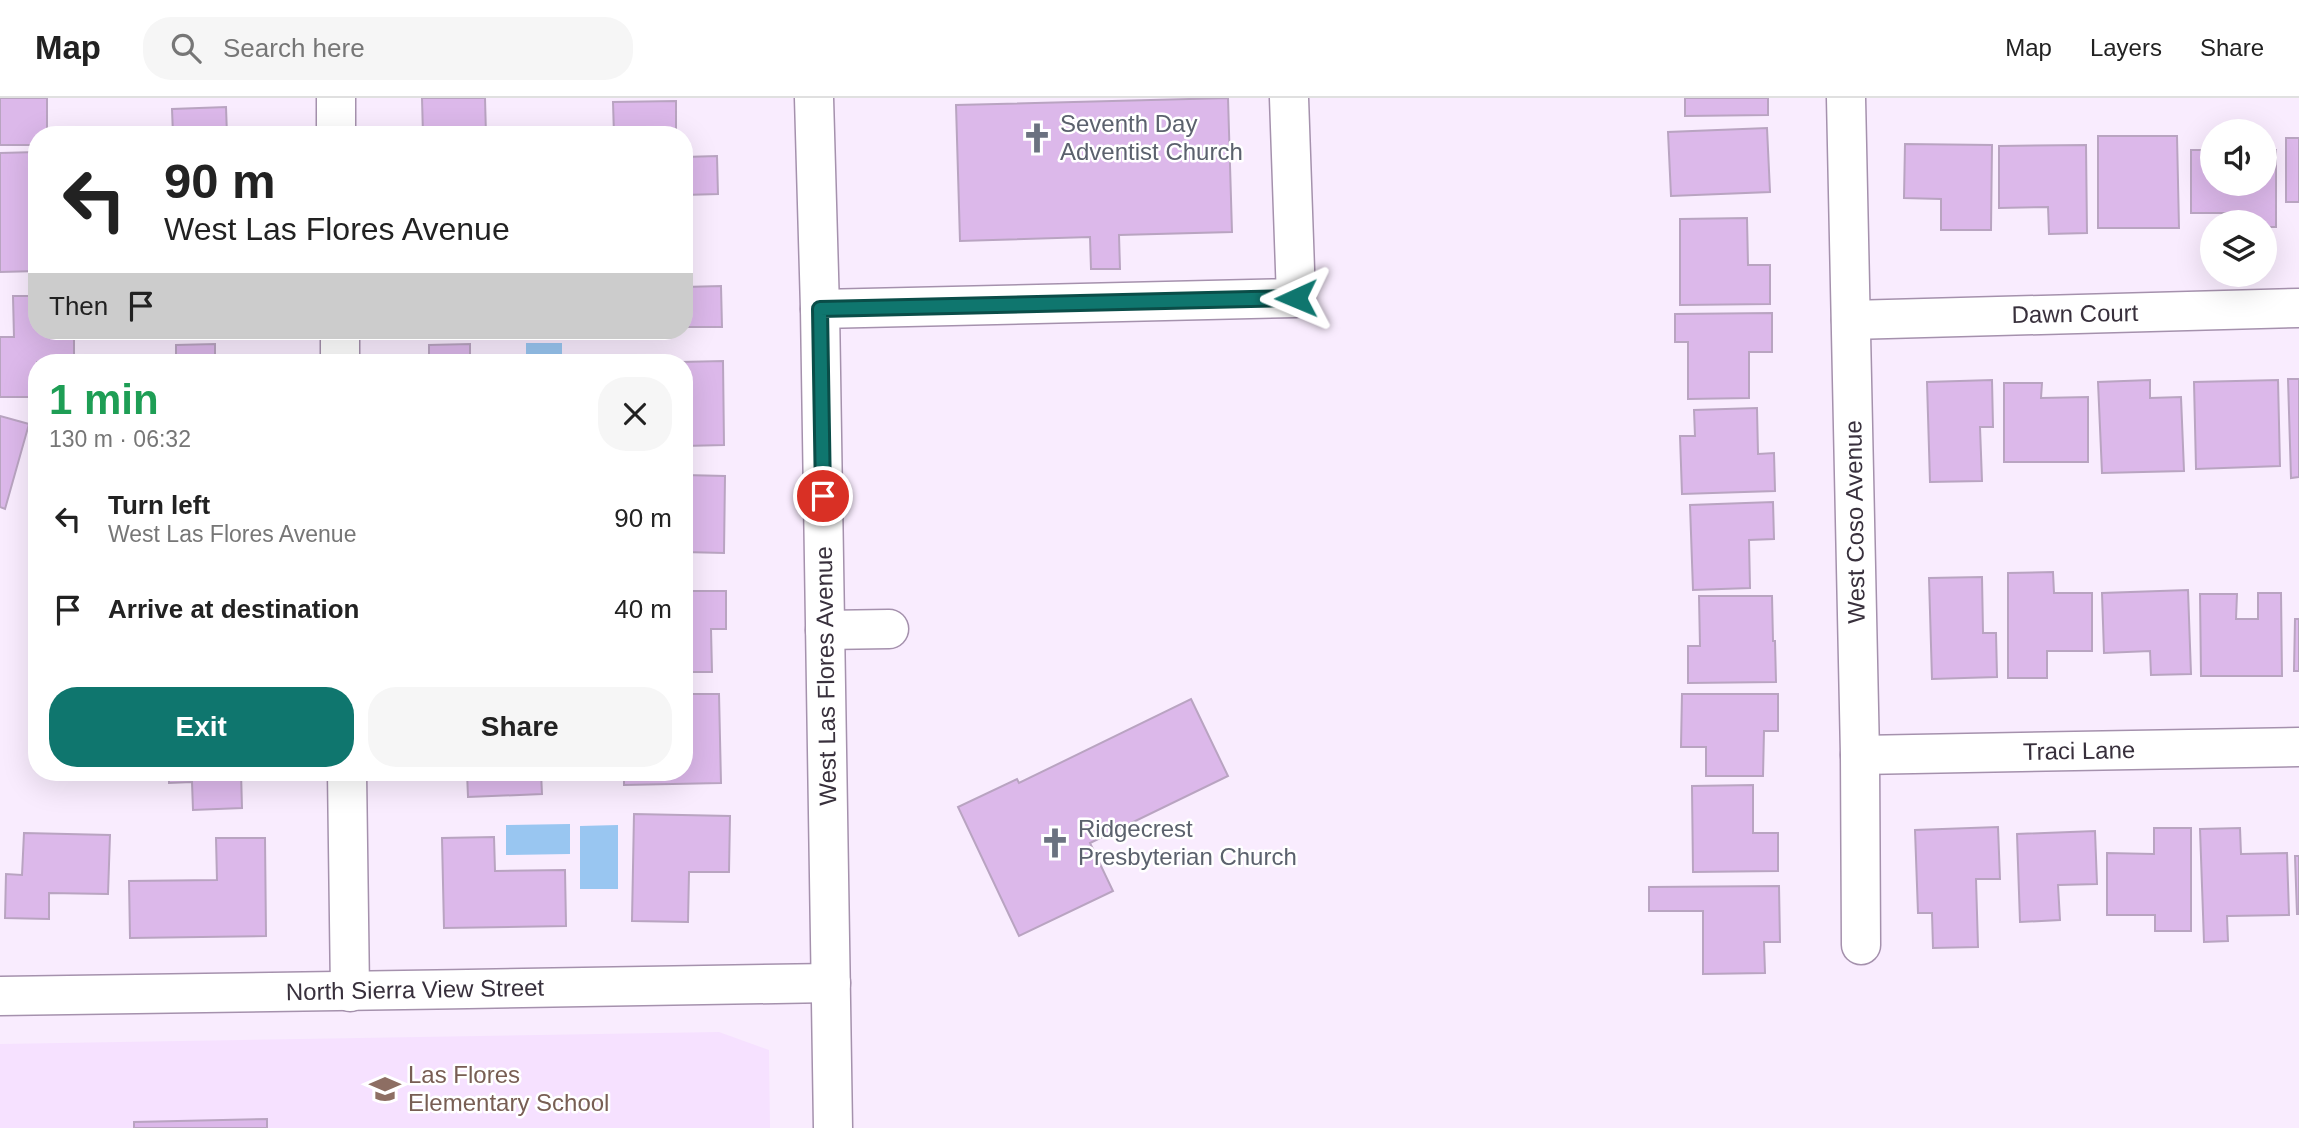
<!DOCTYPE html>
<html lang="en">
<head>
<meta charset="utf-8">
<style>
	:root { --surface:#fff; --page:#f6f6f6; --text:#222; --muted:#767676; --line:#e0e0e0; --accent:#0f766e }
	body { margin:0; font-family:Arial,sans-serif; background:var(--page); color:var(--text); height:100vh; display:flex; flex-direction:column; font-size:26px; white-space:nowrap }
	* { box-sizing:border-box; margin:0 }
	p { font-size:23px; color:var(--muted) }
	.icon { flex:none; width:38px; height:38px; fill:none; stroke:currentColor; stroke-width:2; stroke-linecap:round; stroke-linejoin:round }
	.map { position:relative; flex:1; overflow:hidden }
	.drawer { position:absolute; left:28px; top:256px; width:665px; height:427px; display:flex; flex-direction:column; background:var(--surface); border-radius:28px; box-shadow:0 7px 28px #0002 }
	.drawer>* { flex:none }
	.banner { position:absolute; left:28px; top:28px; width:665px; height:214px; border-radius:28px; box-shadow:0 7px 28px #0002; background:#fff; color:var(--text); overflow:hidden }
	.buttons { position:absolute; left:2200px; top:21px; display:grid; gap:14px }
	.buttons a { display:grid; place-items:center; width:77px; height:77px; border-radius:50%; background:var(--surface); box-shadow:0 7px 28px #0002; font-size:35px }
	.pin { position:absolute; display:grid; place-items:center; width:60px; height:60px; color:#fff; margin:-30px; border:4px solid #fff; border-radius:50%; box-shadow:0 2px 7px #0007 }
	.me { position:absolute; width:77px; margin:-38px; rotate:269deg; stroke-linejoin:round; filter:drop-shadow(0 0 5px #0008) }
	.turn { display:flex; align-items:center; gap:24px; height:147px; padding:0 21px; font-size:32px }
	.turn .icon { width:91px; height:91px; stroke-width:2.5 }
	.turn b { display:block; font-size:49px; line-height:60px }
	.then { display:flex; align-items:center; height:66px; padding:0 21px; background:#0003; gap:14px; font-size:26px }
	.round { display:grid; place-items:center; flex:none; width:74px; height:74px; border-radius:28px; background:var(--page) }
	.summary { display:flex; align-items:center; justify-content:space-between; height:119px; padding:0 21px }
	h1 { font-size:42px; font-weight:600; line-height:52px; color:#1e9e55 }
	.action { display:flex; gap:14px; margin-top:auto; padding:14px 21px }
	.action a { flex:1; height:80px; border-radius:28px; background:var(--accent); color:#fff; font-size:28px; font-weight:600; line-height:80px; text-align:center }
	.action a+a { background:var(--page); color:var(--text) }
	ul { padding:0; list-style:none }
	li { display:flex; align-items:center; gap:21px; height:91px; padding:0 21px }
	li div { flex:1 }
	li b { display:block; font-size:26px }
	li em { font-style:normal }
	header { display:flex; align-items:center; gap:42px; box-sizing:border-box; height:98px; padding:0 35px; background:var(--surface); border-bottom:2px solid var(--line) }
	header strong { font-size:33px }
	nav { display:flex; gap:38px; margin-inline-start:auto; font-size:24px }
	.search { width:490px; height:63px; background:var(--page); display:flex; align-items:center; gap:18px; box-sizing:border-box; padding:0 24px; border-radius:28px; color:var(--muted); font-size:26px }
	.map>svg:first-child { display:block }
</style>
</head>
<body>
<header>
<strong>Map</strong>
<div class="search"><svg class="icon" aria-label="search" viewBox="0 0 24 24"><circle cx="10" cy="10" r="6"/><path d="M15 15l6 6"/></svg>Search here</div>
<nav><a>Map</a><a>Layers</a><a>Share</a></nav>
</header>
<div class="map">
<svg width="2299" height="1030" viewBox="0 0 2299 1030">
	<rect width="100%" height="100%" fill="#f9ecfe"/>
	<path fill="#f6e1ff" d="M719 934 769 952 770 1030H0V946Z"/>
	<g fill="#99c6f1">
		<rect x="526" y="245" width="36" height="19"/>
		<path d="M570 726V756L506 757V727Z"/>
		<path d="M618 727V791H580V728Z"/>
	</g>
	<g fill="#dcb8ea" stroke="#b9a4c1" stroke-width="2">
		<path d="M0 0H47V37H37V47H0Z"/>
		<path d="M422 0H485L486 37H423Z"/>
		<path d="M1228 0 1232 134 1119 137 1120 171H1091L1090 139 960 143 956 7Z"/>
		<path d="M1685 0H1768V17L1685 18Z"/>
		<path d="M676 3V37H614L613 4Z"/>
		<path d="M226 9 227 37H173L172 11Z"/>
		<path d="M1767 30 1770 94 1671 98 1668 34Z"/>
		<path d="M2098 38H2177L2179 130H2098Z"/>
		<rect x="2286" y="40" width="13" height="64"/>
		<path d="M1905 46 1992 47 1991 132H1941V101L1904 100Z"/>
		<path d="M2086 47 2087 135 2049 136 2048 109 1999 110V48Z"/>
		<path d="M2191 52H2212V86H2264V52H2276V129H2264V124H2237V115H2191Z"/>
		<path d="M37 54V173L0 174V55Z"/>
		<path d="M717 58 718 96 684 97V59Z"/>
		<path d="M1747 120 1748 167H1770V206L1680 207V121Z"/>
		<path d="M721 188 722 229H684V189Z"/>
		<path d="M13 198H37V233H74V264H37V299H0V239H14Z"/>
		<path d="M1772 215V254H1749V300L1688 301V244H1675V216Z"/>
		<path d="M215 246V264H176V247Z"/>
		<path d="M470 246V264H429V247Z"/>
		<path d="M723 263 724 347 684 348V264H680Z"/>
		<path d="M2288 281H2299V379L2291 380Z"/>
		<path d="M1992 282 1993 329H1980L1982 383 1930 384 1927 284Z"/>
		<path d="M2150 282V300L2181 299 2184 373 2102 375 2098 284Z"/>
		<path d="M2278 282 2280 368 2196 371 2194 284Z"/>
		<path d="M2004 285H2042L2041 300 2088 299V364H2004Z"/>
		<path d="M1757 310 1758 356 1774 355 1775 393 1682 396 1680 338H1695L1694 312Z"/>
		<path d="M0 318 29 326 5 411 0 409Z"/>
		<path d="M684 377 725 378 724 455 684 454Z"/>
		<path d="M1773 404 1774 441 1749 442 1750 490 1693 492 1690 407Z"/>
		<path d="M2053 474 2054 495H2092V553H2047V580H2008V475Z"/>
		<path d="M1982 479 1983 535H1996L1997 579 1932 581 1929 480Z"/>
		<path d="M2188 492 2191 576 2151 577 2150 553 2104 555 2102 495Z"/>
		<path d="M684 493H726V531H711L712 574H684Z"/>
		<path d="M2258 495H2281L2282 578H2201L2200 496H2237L2236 521H2258Z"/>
		<path d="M1699 498H1772L1773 543H1775L1776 584 1688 585V548H1700Z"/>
		<path d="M2295 521H2299V573H2294Z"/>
		<path d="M684 596H719L721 685 624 687V674H684Z"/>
		<path d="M1682 596H1778V633H1764L1763 678H1706V649H1681Z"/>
		<path d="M1191 601 1228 678 1090 745 1113 793 1019 838 958 709 1017 681 1019 685Z"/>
		<path d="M169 674H241L242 710 193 712 192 684 169 685Z"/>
		<path d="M467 674H541L542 696 468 699Z"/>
		<path d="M1753 687V735H1778V773L1693 774 1692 688Z"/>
		<path d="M634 716 730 718 729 774H689L688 824 632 823Z"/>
		<path d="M1998 729 2000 781H1976L1978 849 1933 850 1932 815H1918L1915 732Z"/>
		<path d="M2154 730H2191V833H2155V817H2107V755L2154 756Z"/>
		<path d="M2240 730 2241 756 2287 755 2289 817 2227 818 2228 843 2204 844 2200 731Z"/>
		<path d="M2095 733 2097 786 2058 787 2060 822 2020 824 2017 736Z"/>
		<path d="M24 735 110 737 108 796 49 795V821L5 820 6 776 22 777Z"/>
		<path d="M494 739 495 773 565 772 566 828 444 830 442 740Z"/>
		<path d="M216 740H265L266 838 130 840 129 783 217 782Z"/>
		<path d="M2295 758H2299V816H2297Z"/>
		<path d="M1779 788 1780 844H1764L1765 875 1703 876V813H1649V789Z"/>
		<path d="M267 1021V1030H134V1024Z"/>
	</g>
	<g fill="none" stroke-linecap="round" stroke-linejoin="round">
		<g stroke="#a591ad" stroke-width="41">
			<g id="minor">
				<path d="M336 0V37"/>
				<path d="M1846 0 1860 657 1861 847"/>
				<path d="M820 211 1296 200 1289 0"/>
				<path d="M1851 222 2299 210"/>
				<path d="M340 233V264"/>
				<path d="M825 532 889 531"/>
				<path d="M1860 657 2299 649"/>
				<path d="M347 674 350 894"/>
				<path d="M0 898C277 896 554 888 831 885"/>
			</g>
		</g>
		<g stroke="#a591ad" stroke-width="41">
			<path id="major" d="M814 0 820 211 833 1030"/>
		</g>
		<use href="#minor" stroke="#fff" stroke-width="38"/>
		<use href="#major" stroke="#fff" stroke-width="38"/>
	</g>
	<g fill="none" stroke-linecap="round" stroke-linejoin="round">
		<g stroke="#0a4d48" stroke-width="18">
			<path id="route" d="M823 398 820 211 1296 200"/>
		</g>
		<use href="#route" stroke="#0f766e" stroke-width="12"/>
	</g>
	<defs>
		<g id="church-bare" transform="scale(2.415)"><path d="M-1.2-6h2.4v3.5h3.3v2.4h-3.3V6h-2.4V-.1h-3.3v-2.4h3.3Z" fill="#6b7280" stroke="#fff" stroke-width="2.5" paint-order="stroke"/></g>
		<g id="school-bare" transform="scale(2.415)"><path d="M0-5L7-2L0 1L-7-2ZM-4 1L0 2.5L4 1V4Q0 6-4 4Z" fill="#8d6e63" stroke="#fff" stroke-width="2.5" paint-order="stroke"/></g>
	</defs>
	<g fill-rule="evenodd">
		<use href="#church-bare" x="1037" y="40"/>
		<use href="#church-bare" x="1055" y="745"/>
		<use href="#school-bare" x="385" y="991"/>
	</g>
	<g text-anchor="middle" stroke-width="5" stroke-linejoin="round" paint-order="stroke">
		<g font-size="24" fill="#5b616d" stroke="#fff" text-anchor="start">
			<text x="1060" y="34">Seventh Day<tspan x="1060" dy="28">Adventist Church</tspan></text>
			<text x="1078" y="739">Ridgecrest<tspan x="1078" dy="28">Presbyterian Church</tspan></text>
		</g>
		<g font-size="24" fill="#38303c" stroke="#fff">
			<text transform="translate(2075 216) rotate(-1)" y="8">Dawn Court</text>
			<text transform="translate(1855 424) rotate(-91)" y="8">West Coso Avenue</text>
			<text transform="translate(826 578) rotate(-91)" y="8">West Las Flores Avenue</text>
			<text transform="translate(2079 653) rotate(-1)" y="8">Traci Lane</text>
			<text transform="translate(415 892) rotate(-1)" y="8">North Sierra View Street</text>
		</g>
		<g font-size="24" fill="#785e54" stroke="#fff" text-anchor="start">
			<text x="408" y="985">Las Flores<tspan x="408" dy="28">Elementary School</tspan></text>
		</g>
	</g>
</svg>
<div class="buttons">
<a><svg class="icon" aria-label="sound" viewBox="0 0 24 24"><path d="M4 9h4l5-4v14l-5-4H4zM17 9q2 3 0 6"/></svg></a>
<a><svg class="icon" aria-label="layers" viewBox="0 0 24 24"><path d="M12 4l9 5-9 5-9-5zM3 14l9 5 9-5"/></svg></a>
</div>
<div class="pin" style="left:823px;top:398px;background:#d93025"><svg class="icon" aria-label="arrive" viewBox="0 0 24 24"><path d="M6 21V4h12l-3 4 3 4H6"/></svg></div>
<svg class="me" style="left:1296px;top:200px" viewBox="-20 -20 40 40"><path d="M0-17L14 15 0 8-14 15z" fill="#0f766e" stroke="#fff" stroke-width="4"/></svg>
<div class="banner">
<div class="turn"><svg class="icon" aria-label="left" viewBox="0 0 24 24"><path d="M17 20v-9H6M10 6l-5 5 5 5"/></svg><div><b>90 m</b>West Las Flores Avenue</div></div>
<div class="then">Then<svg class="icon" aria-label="arrive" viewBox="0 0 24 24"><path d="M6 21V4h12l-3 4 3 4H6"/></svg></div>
</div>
<section class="drawer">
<div class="summary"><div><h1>1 min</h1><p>130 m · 06:32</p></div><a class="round"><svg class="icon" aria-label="close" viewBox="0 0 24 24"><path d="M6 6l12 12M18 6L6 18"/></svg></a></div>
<ul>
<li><svg class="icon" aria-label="left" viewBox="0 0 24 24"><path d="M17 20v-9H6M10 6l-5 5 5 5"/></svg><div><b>Turn left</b><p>West Las Flores Avenue</p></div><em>90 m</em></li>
<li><svg class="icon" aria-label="arrive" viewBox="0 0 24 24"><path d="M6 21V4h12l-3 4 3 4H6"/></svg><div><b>Arrive at destination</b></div><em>40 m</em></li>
</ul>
<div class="action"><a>Exit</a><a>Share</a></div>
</section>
</div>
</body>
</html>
